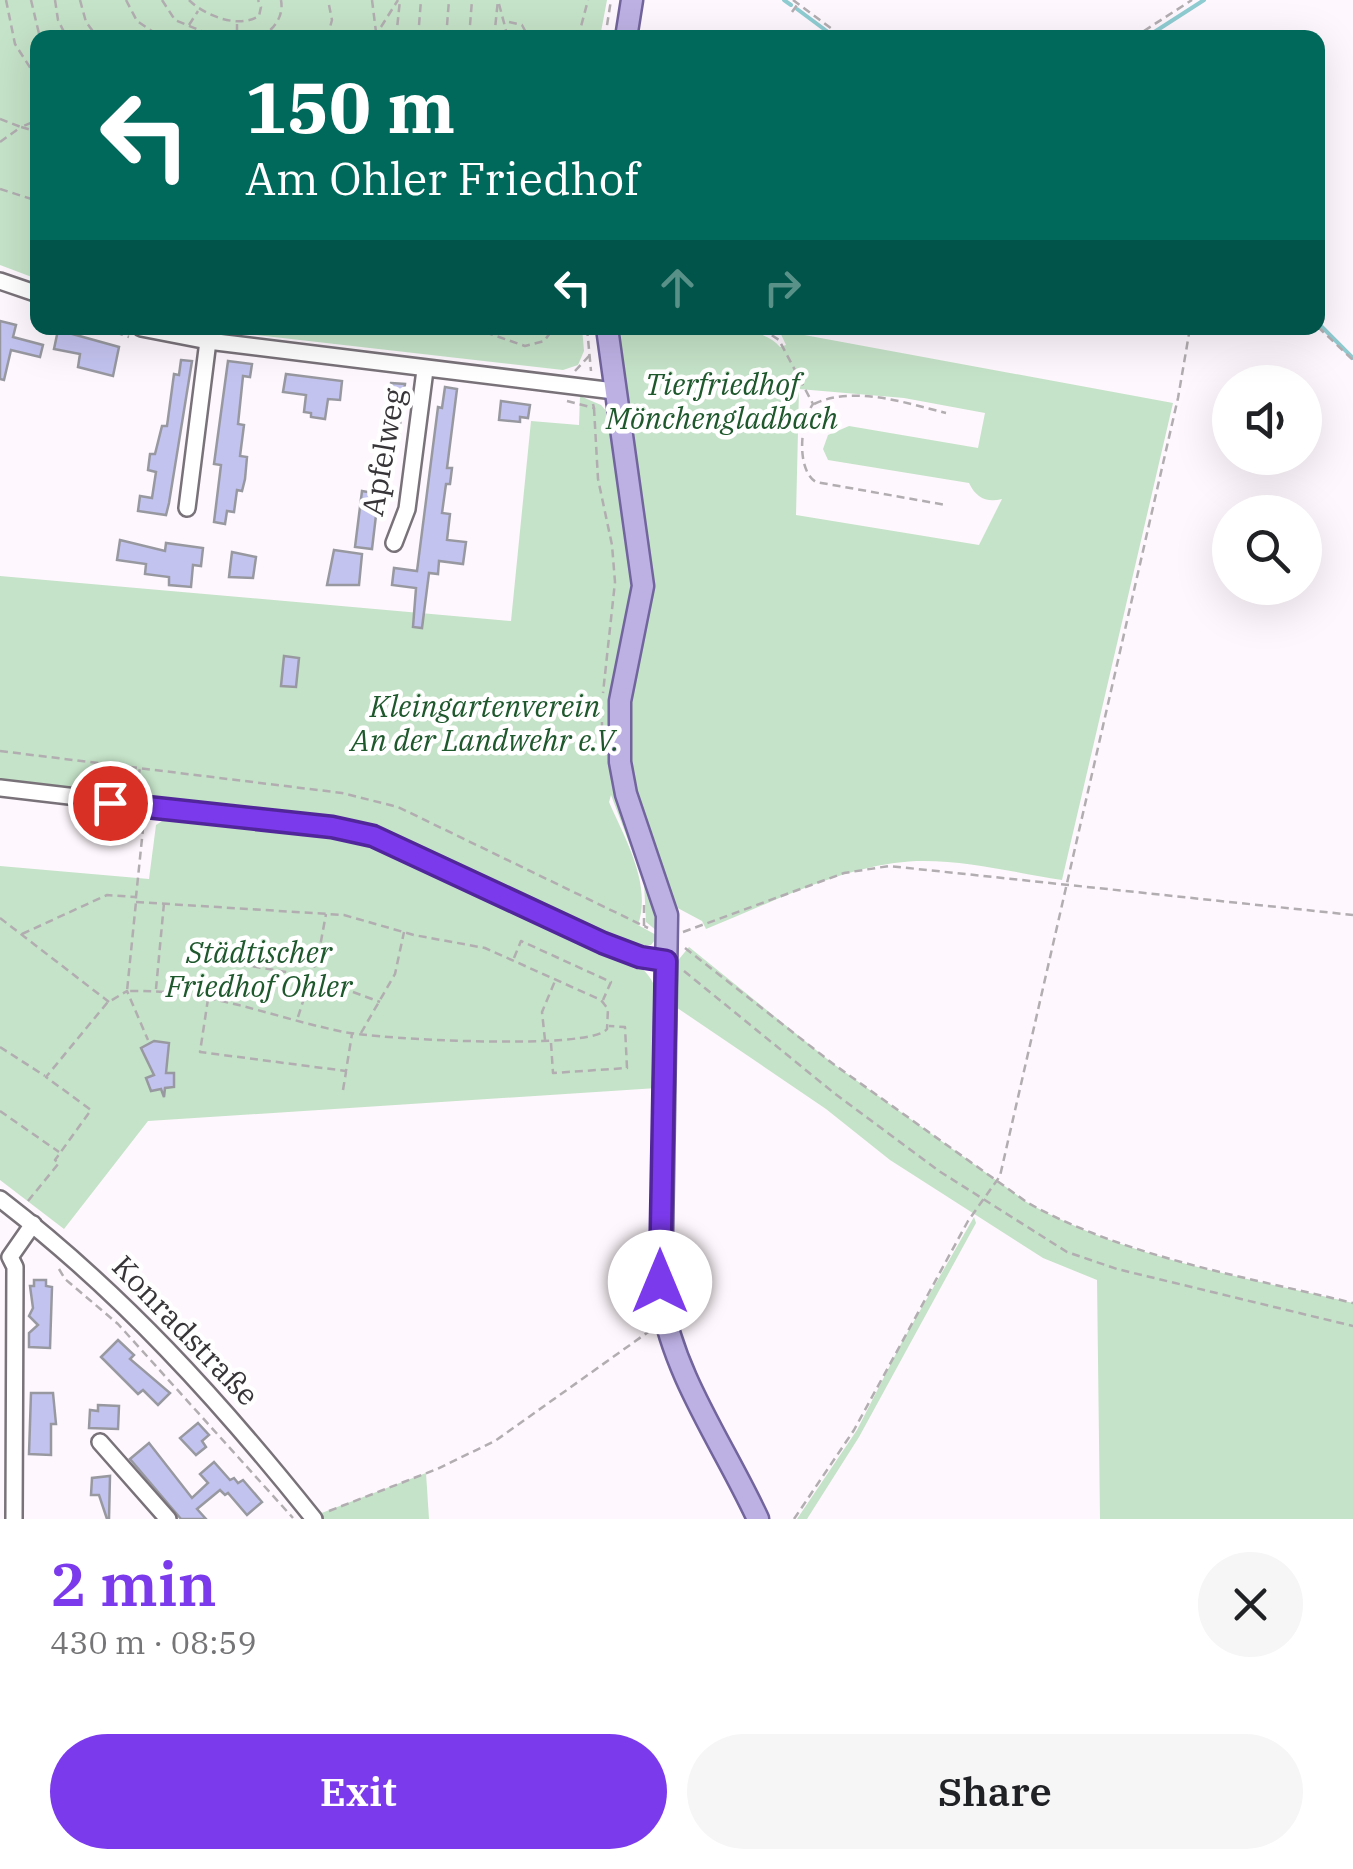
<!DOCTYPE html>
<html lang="en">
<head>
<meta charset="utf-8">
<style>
	:root { --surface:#fff; --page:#f6f6f6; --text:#202124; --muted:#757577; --accent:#7c3aed }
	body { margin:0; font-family:"IBM Plex Serif",serif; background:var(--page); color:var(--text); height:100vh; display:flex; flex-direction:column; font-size:38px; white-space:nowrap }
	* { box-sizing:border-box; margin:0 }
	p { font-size:32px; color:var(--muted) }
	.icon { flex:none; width:55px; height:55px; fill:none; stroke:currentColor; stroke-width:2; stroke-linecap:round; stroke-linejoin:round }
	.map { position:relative; height:1519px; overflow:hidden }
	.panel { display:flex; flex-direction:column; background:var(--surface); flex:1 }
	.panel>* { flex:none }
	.banner { position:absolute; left:30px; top:30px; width:1295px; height:305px; border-radius:20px; box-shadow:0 10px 40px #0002; background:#00695c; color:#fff; overflow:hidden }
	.tools { position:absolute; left:1212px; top:365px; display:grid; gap:20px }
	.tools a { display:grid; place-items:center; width:110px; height:110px; border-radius:50%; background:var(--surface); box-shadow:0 10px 40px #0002; font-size:50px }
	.pin { position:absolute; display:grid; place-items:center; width:85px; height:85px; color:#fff; margin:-42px; border:5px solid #fff; border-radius:50%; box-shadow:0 2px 10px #0007 }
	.me { position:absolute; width:110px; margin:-55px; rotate:0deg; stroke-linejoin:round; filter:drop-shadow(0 0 8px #0008) }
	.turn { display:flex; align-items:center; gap:35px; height:210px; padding:0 50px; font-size:45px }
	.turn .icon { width:130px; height:130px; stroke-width:2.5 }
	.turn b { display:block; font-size:70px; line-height:85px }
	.lanes { display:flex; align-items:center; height:95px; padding:0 50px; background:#0003; justify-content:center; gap:50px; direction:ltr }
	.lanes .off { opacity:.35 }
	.round { display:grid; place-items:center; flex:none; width:105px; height:105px; border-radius:52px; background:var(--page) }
	.head { display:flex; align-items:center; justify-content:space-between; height:170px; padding:0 50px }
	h1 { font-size:60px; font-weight:600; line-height:75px; color:var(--accent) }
	.primary-button { display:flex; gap:20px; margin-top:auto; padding:20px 50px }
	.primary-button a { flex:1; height:115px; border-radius:60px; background:var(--accent); color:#fff; font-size:40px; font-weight:600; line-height:115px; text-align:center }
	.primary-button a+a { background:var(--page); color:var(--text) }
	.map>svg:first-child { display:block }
</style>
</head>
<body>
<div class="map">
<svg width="1353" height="1519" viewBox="0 0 1353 1519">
	<rect width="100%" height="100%" fill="#fef7fd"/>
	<g fill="#c5e3c8" fill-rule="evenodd">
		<path d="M0 0H607L600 37 38 38 37 279 0 265Z"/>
		<path d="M195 328H582L584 351 578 365 563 370Z"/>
		<path d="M616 328C658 328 753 315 780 347L786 345 778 328H783L788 332 1173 403 1062 880C1009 872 948 855 894 863 830 872 766 905 706 929L702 921 672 905 638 809 629 757 627 706 650 589 649 552 634 474ZM799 389 904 398 985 413 978 448 849 426 828 435 823 449 828 460 969 483C976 498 987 503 1002 499L979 545 796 515Z"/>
		<path d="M580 396 601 405 608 413 637 571 612 709 660 917 657 931 646 922 644 882 611 795 609 802C625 839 652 884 638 925L658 936 651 945 630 947 625 960C676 975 658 1046 657 1088L148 1121 64 1229 0 1180V866L149 879 156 825 168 817 0 796V576L511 621 531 421 579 425Z"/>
		<path d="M689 947 832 1063 1028 1203C1127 1258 1243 1277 1353 1303V1519H1100L1097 1280 1043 1258 890 1160 826 1109 670 1003 675 964Z"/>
		<path d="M974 1217 976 1223 859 1437 807 1519H797L857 1430 902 1342Z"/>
		<path d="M426 1473 429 1519H322L319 1514Z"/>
	</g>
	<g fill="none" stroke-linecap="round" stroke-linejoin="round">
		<g stroke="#8eccd2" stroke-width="4">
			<path d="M784 0 791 5"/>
			<path d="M797 9 836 38"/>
			<path d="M1145 38 1204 0"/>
			<path d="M1318 323 1353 358"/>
		</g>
	</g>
	<g fill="#c3c3f0" stroke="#9899a0" stroke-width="2.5">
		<path d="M0 321 16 325 13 337 43 345 40 357 11 350 4 380 0 379Z"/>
		<path d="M58 330 119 347 113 376 78 367 80 354 54 349Z"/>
		<path d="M181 360 192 361 169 503 166 515 138 511 140 496 152 498 156 472 148 470 150 454H155L162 426H167L174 374 179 375Z"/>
		<path d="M228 361 252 364 250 377 243 376 238 424 244 425 240 456 247 457 245 479 242 491 237 490 234 512 227 511 225 524 214 522 221 465 214 464Z"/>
		<path d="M286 374 342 381 340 400 328 399 325 419 311 417V413L304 412 306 395 283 392Z"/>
		<path d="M391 383 405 384 397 449 380 447Z"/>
		<path d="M445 387 457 389 447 468H452L450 484H446L442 513 450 514 447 540 466 542 463 564 439 561 438 574 429 573 422 628 413 627 416 588 392 585 394 568 417 571 438 407 442 408Z"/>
		<path d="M501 401 530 405 528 418 520 417V422L499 420Z"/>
		<path d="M362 491 385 495 383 508 377 507 372 549 355 547Z"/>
		<path d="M120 540 165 551 166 543 203 548 201 566 193 565 191 587 169 585V577L145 574 146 564 117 560Z"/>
		<path d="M334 550 362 554 359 585H327Z"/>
		<path d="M232 552 256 557 253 578 229 577Z"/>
		<path d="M284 656 299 658 296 687 281 686Z"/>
		<path d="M154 1041 169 1043 166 1073H174V1087L165 1088 164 1097 161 1089 151 1091 146 1078 154 1075 141 1048Z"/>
		<path d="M34 1280H46V1286L52 1287 50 1348 29 1347V1333L38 1325 29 1316 33 1308 30 1286H34Z"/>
		<path d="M118 1340 134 1355 130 1359 170 1393 158 1405 143 1390 138 1394 101 1357Z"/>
		<path d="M31 1393H53L56 1424H51V1455L29 1454Z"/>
		<path d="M98 1405 119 1406 118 1429 89 1428 90 1410 98 1411Z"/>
		<path d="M198 1423 209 1435 202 1441 206 1447 196 1455 180 1438Z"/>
		<path d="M149 1443 192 1498 208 1483 200 1474 214 1462 230 1480 234 1478 238 1483 243 1480 262 1502 247 1515 228 1493 225 1495 220 1490 197 1509 206 1519H181L130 1459Z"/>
		<path d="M110 1476 109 1519H107L99 1495H91L92 1478Z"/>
	</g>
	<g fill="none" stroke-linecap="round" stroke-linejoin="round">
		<g stroke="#797379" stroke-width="20">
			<g id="minor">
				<path d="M0 281 38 294"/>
				<path d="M141 328 208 341 614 391"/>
				<path d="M187 508 208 341"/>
				<path d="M394 543 407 509 425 370"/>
				<path d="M0 788 332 827 373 836 603 943 640 957 666 961"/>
				<path d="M0 1199C121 1292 219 1400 314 1519"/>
				<path d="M100 1442 168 1519"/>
				<path d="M14 1519 15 1267 10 1257 33 1224"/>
			</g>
		</g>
		<g stroke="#72649c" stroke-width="25">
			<g id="major">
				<path d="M626 38 632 0"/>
				<path d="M607 328 643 586 620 701V762L626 794 667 915 661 1298C674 1377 725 1447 758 1519"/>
			</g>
		</g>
		<g stroke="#b2adb1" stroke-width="2.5" stroke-dasharray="8 5" stroke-linecap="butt">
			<path d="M6 0 15 44 38 80"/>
			<path d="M31 0 40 38"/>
			<path d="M55 0 58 20 67 38"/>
			<path d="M80 0 86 22 98 38"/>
			<path d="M126 0 137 21 162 38"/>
			<path d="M162 0 175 20 218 38"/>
			<path d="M189 0C205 16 239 29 259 16L261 7 258 0"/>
			<path d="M372 0 376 32"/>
			<path d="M793 0 844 38"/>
			<path d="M499 4 508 38"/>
			<path d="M792 12 797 5"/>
			<path d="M509 22 522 25 529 38"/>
			<path d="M237 24V38"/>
			<path d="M189 25 198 11"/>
			<path d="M330 33 341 38"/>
			<path d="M260 38C274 29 284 17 281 0"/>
			<path d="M327 38 332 20 328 0"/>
			<path d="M374 38 398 0"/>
			<path d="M396 38 400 0"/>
			<path d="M418 38 421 0"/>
			<path d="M446 38 449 0"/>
			<path d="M469 38 472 0"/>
			<path d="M494 38 498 0"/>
			<path d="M578 38 588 0"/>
			<path d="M605 38 611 0"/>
			<path d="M1133 38 1192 0"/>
			<path d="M0 119 21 127 38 120"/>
			<path d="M0 142 21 127 38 132"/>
			<path d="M0 189 38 201"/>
			<path d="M1318 327 1353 360"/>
			<path d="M103 328 129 337"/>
			<path d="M473 328 525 346 544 341 554 328"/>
			<path d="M587 328 591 371"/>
			<path d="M761 328 779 340 813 404C800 422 796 470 816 482L946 505"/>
			<path d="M575 371 590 355"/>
			<path d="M567 401 594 408 593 404"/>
			<path d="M814 404C854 385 906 403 946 413"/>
			<path d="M594 408 598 479 612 545 615 582 603 693"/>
			<path d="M602 743V711"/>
			<path d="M0 751 342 793 398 807 648 928"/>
			<path d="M136 790 140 768"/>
			<path d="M136 902 344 915 414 935 485 948 601 1000 608 1009 607 1029C591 1051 378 1039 344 1032 266 1016 210 989 127 991L136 902V897L144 819"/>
			<path d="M0 918 109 1002"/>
			<path d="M644 926V904"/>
			<path d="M683 932 844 873 889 866 1353 915"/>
			<path d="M22 934 107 895 135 897"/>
			<path d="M685 948 832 1063 1028 1203C1128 1258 1243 1276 1353 1303"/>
			<path d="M514 958 521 941 611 982 603 1000"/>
			<path d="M227 962 310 976 380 1002"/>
			<path d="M684 971 834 1093 939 1171 1067 1252 1117 1269 1353 1326"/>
			<path d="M156 989 164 903"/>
			<path d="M208 999 200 1052 346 1071 352 1034"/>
			<path d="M298 1017 319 952 326 914"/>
			<path d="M361 1033 395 974 404 932"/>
			<path d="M545 1040 542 1012 555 981"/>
			<path d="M551 1043 553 1073 627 1068 625 1027 609 1026"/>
			<path d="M0 1047 45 1076"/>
			<path d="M343 1090 346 1072"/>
			<path d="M0 1111 59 1152"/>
			<path d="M28 1201 59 1163 55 1160 91 1110 46 1077 107 1003 127 991 148 1040"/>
			<path d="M59 1269 65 1279 118 1324 293 1518"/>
			<path d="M329 1511 437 1469 495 1441 651 1330"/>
			<path d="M794 1519 854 1430 968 1221 1000 1176 1178 398 1190 328"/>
		</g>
		<use href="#minor" stroke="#fff" stroke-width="15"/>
		<use href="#major" stroke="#bdb1e4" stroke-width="20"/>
	</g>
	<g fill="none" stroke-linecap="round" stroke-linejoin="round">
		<g stroke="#51269a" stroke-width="25">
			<path id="route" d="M110 803 332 827 373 836 603 943 640 957 666 961 660 1282"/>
		</g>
		<use href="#route" stroke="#7c3aed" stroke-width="18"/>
	</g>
	<g text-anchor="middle" stroke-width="9" stroke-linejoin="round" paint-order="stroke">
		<g font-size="30" font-style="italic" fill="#1f582d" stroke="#fff">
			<text x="722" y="395">Tierfriedhof<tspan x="722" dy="34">Mönchengladbach</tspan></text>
			<text x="485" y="717">Kleingartenverein<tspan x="485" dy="34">An der Landwehr e.V.</tspan></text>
			<text x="259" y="963">Städtischer<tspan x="259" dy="34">Friedhof Ohler</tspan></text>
		</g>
		<g font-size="30" fill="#373537" stroke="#fff">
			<text transform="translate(384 452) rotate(-80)" y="10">Apfelweg</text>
			<text transform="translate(185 1331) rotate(46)" y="10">Konradstraße</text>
		</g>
	</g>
</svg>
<div class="tools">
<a><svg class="icon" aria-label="sound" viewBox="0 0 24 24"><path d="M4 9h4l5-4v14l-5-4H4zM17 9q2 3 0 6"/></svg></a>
<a><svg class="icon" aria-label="search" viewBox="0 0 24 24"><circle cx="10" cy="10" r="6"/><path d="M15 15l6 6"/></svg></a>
</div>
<div class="pin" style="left:110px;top:803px;background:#d93025"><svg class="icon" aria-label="arrive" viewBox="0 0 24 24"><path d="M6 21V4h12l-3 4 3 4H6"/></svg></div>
<svg class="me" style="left:660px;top:1282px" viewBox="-20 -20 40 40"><circle r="19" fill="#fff"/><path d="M0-13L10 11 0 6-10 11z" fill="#7c3aed"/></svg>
<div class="banner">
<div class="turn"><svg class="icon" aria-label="left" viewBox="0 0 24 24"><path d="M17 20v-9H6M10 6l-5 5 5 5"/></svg><div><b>150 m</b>Am Ohler Friedhof</div></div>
<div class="lanes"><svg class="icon" aria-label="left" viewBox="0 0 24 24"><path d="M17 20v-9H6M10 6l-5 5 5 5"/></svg><svg class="icon off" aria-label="ahead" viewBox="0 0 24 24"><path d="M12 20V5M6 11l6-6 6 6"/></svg><svg class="icon off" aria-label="right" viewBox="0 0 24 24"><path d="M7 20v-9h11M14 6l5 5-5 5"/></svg></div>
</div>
</div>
<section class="panel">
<div class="head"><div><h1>2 min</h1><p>430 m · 08:59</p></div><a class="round"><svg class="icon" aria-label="close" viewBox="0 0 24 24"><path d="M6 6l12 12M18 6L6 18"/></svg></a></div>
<div class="primary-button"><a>Exit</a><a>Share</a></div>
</section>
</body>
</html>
